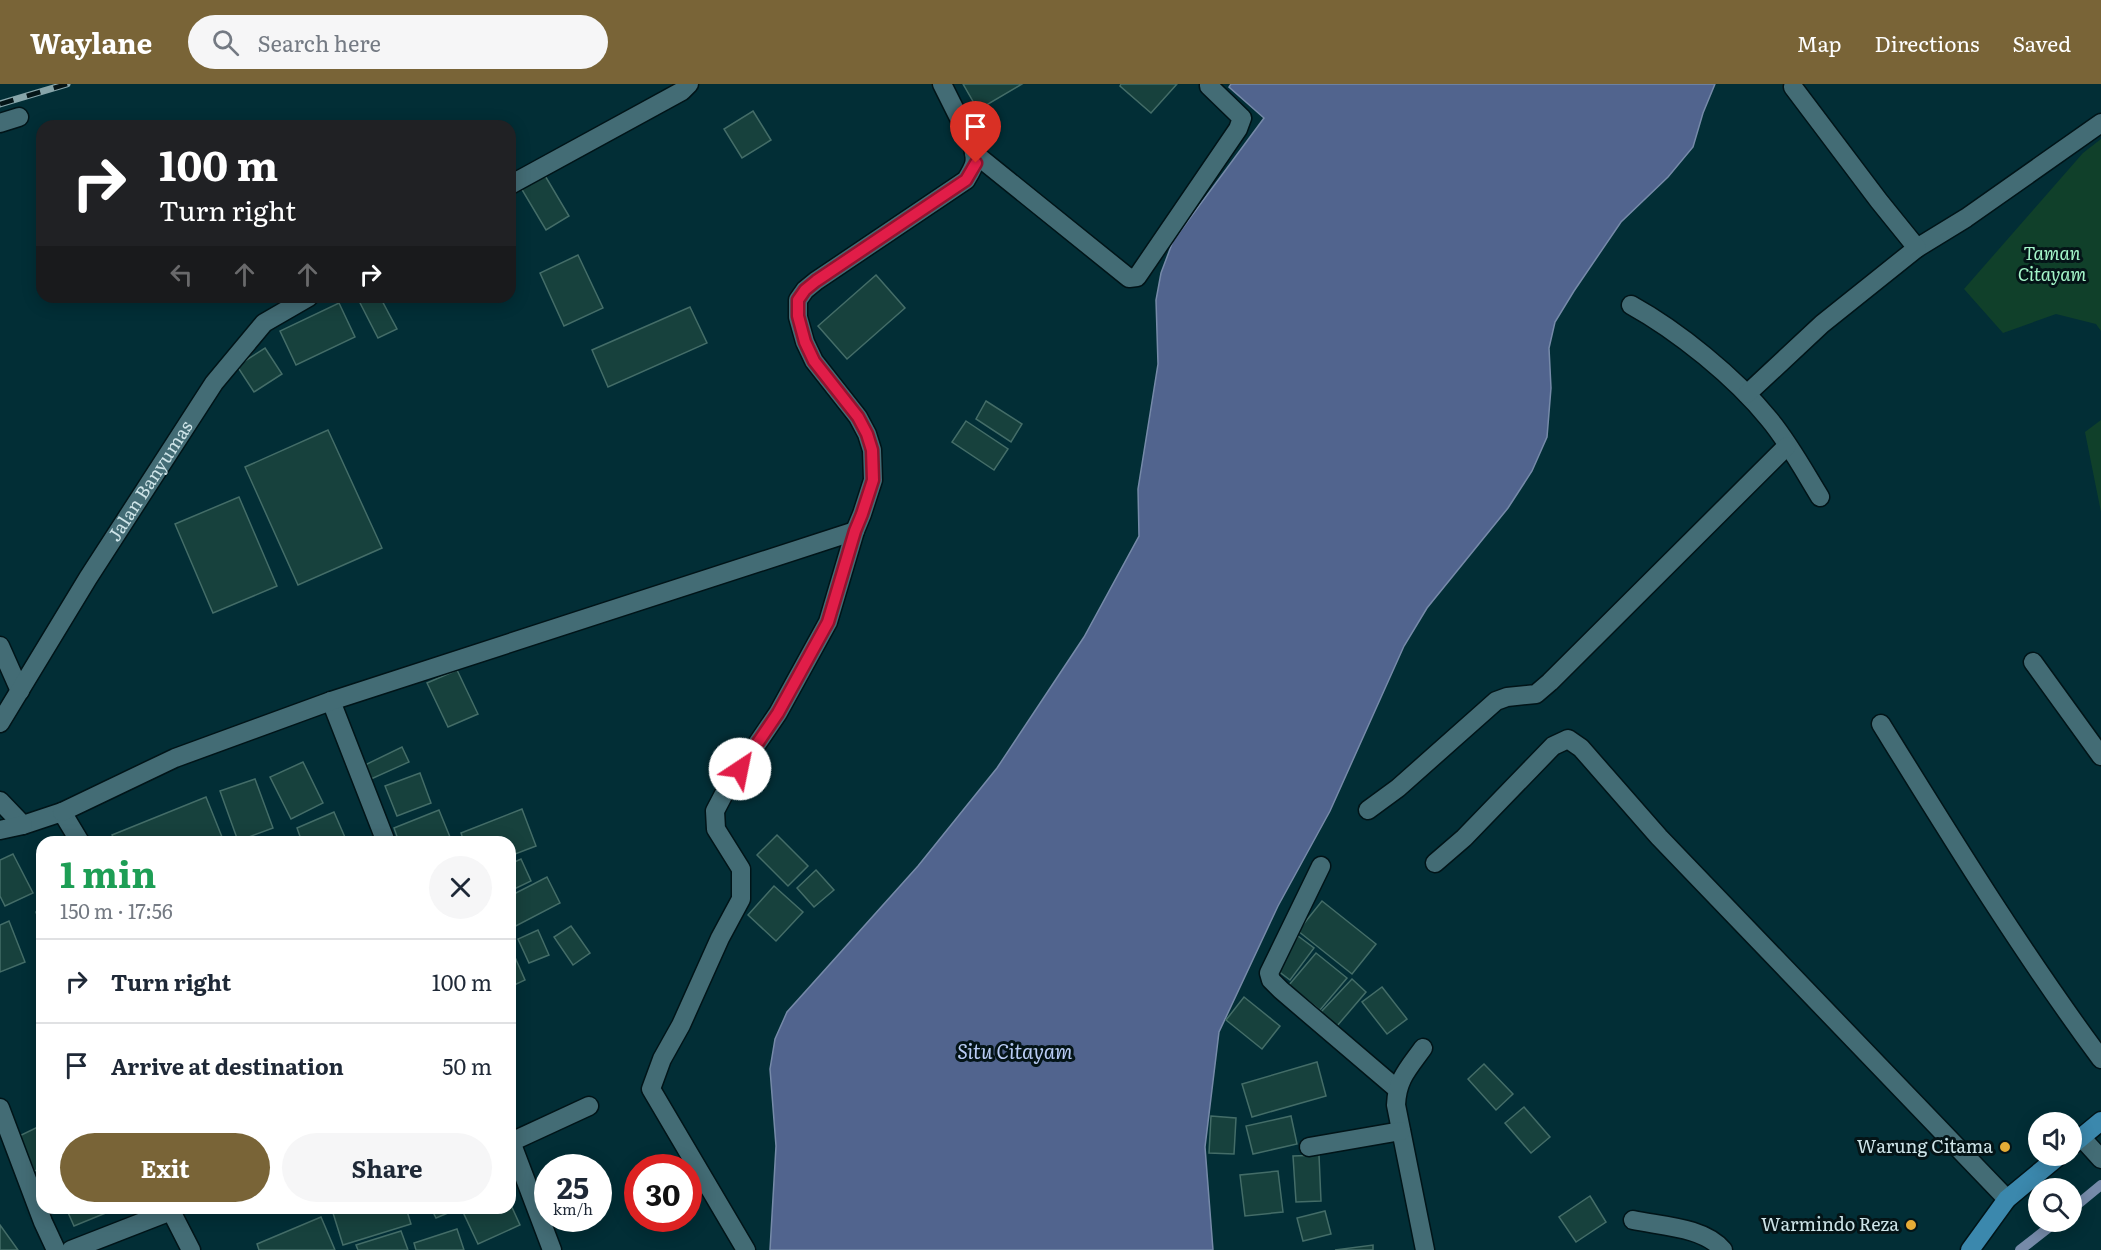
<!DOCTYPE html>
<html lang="en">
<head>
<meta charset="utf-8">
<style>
	:root { --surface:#fff; --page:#f6f6f7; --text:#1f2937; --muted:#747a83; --line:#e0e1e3; --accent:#796437 }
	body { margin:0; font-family:Literata,serif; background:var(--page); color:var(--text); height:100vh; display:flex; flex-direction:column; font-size:22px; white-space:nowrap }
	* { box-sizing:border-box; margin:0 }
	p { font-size:20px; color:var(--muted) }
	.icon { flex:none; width:33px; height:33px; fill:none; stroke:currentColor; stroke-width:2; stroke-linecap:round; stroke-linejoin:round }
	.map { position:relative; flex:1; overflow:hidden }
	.panel { position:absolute; left:36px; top:752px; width:480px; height:378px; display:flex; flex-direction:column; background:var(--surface); border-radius:18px; box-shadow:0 3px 15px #0003 }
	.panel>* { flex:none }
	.banner { position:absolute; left:36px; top:36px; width:480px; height:183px; border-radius:18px; box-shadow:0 3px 15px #0003; background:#202124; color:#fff; overflow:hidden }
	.buttons { position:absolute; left:2028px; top:1028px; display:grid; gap:12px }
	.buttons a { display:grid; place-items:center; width:54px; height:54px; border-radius:50%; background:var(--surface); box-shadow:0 3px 15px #0003; font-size:30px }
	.speed { position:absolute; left:534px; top:1070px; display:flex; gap:12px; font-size:30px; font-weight:700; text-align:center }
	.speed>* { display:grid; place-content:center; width:78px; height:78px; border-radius:50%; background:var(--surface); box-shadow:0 3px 15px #0003; line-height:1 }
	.speed small { font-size:15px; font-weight:400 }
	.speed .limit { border:9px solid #d22; background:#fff; color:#111 }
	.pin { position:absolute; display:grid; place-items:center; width:51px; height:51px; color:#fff; margin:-62px -26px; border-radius:50% 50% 50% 0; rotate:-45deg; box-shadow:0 0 6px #0007 }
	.pin .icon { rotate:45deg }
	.me { position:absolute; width:66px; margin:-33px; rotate:34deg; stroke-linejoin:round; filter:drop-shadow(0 0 4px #0008) }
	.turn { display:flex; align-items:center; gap:21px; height:126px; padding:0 24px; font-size:27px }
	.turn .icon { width:78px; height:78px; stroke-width:2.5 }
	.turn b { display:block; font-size:42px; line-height:51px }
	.lanes { display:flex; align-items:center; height:57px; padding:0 24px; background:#0003; justify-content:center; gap:30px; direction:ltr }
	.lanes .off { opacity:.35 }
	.round { display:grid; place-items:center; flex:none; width:63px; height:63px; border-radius:32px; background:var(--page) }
	.overview { display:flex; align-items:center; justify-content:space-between; height:102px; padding:0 24px }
	h1 { font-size:36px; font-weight:700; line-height:45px; color:#1e9e55 }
	.cta { display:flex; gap:12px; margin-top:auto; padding:12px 24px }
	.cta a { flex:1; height:69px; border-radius:36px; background:var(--accent); color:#fff; font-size:24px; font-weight:700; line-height:69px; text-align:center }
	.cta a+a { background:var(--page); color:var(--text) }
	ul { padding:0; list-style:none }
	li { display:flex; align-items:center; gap:18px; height:84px; padding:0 24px; border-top:2px solid var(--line) }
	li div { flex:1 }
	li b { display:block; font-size:22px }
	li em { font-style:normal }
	header { display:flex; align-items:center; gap:36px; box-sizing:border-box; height:84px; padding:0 30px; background:var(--accent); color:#fff }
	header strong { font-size:28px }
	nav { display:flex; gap:33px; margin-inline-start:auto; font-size:21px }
	.search { width:420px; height:54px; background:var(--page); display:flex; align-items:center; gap:15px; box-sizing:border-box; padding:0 21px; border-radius:33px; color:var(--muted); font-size:22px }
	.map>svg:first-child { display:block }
</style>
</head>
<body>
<header>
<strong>Waylane</strong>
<div class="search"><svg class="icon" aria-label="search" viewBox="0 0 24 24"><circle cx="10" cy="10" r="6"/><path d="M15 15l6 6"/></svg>Search here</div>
<nav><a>Map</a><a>Directions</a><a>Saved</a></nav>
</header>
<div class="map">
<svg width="2101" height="1166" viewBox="0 0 2101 1166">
	<rect width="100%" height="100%" fill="#022e36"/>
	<g fill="#10402a">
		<path d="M2101 55V247L2096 240 2056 230 2003 249 1964 205 2083 69Z"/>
		<path d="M2101 336V428L2085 348Z"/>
	</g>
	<path fill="#51648e" stroke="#768aa9" stroke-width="1.5" d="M1231 0H1715L1703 29 1693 63 1668 93 1621 138 1574 207 1555 238 1549 264 1551 304 1547 353 1532 387 1508 424 1427 524 1404 562 1330 727 1278 822 1219 948 1205 1063 1213 1166H770L776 1062 770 985 775 955 787 928 918 782 997 684 1084 553 1139 452 1138 405 1158 280 1156 216 1161 189 1173 157 1264 34 1229 3Z"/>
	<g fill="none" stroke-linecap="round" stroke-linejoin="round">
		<g stroke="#768aa9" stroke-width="10">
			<path d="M2072 1125 2101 1101"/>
			<path d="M2020 1166 2057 1137"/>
		</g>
	</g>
	<g fill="#17413d" stroke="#446d68" stroke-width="1.5">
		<path d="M963 0H1022L978 26Z"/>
		<path d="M1121 0H1177L1151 29 1120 2Z"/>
		<path d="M753 27 771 56 742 74 724 45Z"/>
		<path d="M544 90 569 132 546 146 521 104Z"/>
		<path d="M578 171 603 224 564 242 540 189Z"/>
		<path d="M876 191 905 224 847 275 818 242Z"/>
		<path d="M357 213H380L397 245 378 254Z"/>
		<path d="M339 219 355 253 296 281 280 247Z"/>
		<path d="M690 223 707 259 608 303 592 266Z"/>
		<path d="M265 264 282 290 254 308 237 282Z"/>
		<path d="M986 317 1022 340 1011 358 976 335Z"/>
		<path d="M966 337 1008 365 994 386 952 358Z"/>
		<path d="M328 346 382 464 298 501 245 383Z"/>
		<path d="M239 413 277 502 213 529 175 440Z"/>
		<path d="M457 586 478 630 448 643 427 599Z"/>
		<path d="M402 663 409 678 371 695 365 681Z"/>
		<path d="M303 678 323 719 291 735 270 693Z"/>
		<path d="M420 689 431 719 397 732 385 702Z"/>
		<path d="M255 695 273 744 238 757 220 707Z"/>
		<path d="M206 713 224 758H115L112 751Z"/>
		<path d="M522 725 536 762 510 772V758H464L461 749Z"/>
		<path d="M439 726 452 758H399L394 744Z"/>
		<path d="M334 728 347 758H302L297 744Z"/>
		<path d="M777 751 808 782 788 802 757 771Z"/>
		<path d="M13 770 33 809 5 822 0 812V776Z"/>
		<path d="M521 775 531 797 510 807V780Z"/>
		<path d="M816 786 834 806 814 823 797 804Z"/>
		<path d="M547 793 560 819 510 845V812Z"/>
		<path d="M774 802 803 828 776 857 748 831Z"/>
		<path d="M1322 817 1376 860 1352 890 1298 847Z"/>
		<path d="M42 826V848L36 828Z"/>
		<path d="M9 837 25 878 0 888V841Z"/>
		<path d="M571 842 590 869 573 881 554 853Z"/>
		<path d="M538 846 549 871 529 879 518 855Z"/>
		<path d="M1298 852 1314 864 1290 896 1273 883Z"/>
		<path d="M510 862 525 896 510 903Z"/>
		<path d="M1316 869 1347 894 1320 926 1289 901Z"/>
		<path d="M1352 895 1366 908 1337 942 1321 928Z"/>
		<path d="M1382 903 1407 935 1387 950 1362 918Z"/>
		<path d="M1244 913 1280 942 1262 965 1226 936Z"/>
		<path d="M1317 978 1326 1012 1252 1033 1242 1000Z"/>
		<path d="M1484 980 1513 1010 1496 1026 1468 995Z"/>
		<path d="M1524 1023 1550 1053 1531 1069 1505 1039Z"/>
		<path d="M1211 1032 1236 1034 1234 1070 1209 1069Z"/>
		<path d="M1291 1032 1297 1060 1253 1070 1246 1042Z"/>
		<path d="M42 1041V1084L32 1088 15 1054Z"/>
		<path d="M1319 1071 1321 1117 1296 1118 1293 1072Z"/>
		<path d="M1278 1087 1283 1128 1245 1132 1240 1091Z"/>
		<path d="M1590 1112 1606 1138 1576 1158 1559 1133Z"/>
		<path d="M510 1119 520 1141 478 1160 463 1128 472 1124H510Z"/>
		<path d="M66 1124H118L74 1142Z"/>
		<path d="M350 1124H406L411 1140 343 1161 333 1129Z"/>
		<path d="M431 1124H460L436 1134Z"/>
		<path d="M1325 1127 1331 1150 1303 1157 1297 1134Z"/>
		<path d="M321 1133 335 1166H259L257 1160Z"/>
		<path d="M0 1141 18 1166H0Z"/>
		<path d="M457 1145 464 1166H416L414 1159Z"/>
		<path d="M401 1147 408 1166H358L356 1161Z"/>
		<path d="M1373 1161V1166H1335Z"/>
	</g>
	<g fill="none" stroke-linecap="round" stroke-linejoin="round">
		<g stroke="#011418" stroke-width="21">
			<g id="minor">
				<path d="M0 39 19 33"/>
				<path d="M974 69 1129 194 1137 193 1238 45 1242 34 1209 2V0"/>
				<path d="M510 101 682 7 689 0"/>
				<path d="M1917 164 1966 134 2101 39"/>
				<path d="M1631 221C1678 247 1735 293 1769 335 1789 359 1804 387 1820 413"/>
				<path d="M1747 310 1822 240 1917 164 1879 117 1793 3"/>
				<path d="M0 562 20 607"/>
				<path d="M2033 578 2101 672"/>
				<path d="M331 617 386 758"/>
				<path id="s1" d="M0 639 88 494 214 299 264 239 309 213"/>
				<path d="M1881 640C1951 753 2021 867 2101 975"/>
				<path d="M0 717 23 741 62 728 80 758"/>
				<path d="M1368 726 1398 704 1496 617 1507 613 1536 610 1550 598 1787 362"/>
				<path d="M62 728 175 674 331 617 855 447"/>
				<path d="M0 746 23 741"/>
				<path d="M1435 779 1464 754 1553 662 1568 655 1581 664 1659 753 2007 1115"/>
				<path d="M1321 782 1269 889 1271 896 1281 906 1397 1005"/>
				<path d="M1423 964C1408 985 1397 995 1396 1021L1425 1166"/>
				<path d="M0 1024 43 1138 56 1166"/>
				<path d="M2081 1053 2101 1075"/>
				<path d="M510 1055 552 1166"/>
				<path d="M511 1058 589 1022"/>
				<path d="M1309 1063 1401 1047"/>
				<path d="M1633 1136C1661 1142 1704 1143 1723 1166"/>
				<path d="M71 1166 171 1127 191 1166"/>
				<path d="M746 1166 651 1005 662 975 681 941 720 854 741 815V785L716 745 715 727 727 704 778 629 828 538 855 447 862 430 873 396 872 366 867 350 858 333 814 277 805 258 798 233V216L805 206 816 197 966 96C975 81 977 78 972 60L942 0"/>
			</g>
		</g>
		<g stroke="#011418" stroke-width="21">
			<g id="major">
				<path d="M2072 1061 2101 1037"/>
				<path d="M1970 1166 2007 1115 2060 1071"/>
			</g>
		</g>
		<use href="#minor" stroke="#436c75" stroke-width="18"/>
		<use href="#major" stroke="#3b88ad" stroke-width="18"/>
		<g stroke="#87a5aa" stroke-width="7">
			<path id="rail" d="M0 20 67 0"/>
		</g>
		<use href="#rail" stroke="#041417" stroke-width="4.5" stroke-dasharray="14" stroke-linecap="butt"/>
	</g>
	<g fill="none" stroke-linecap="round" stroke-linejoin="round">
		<g stroke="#92132f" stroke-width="15">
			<path id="route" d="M740 685 778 629 828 538 855 447 862 430 873 396 872 366 867 350 858 333 814 277 805 258 798 232V216L805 206 816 197 966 96 976 79"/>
		</g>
		<use href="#route" stroke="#e11d48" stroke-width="10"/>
	</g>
	<g fill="#e6ac36" stroke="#041417" stroke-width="2">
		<circle cx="2005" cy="1063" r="6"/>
		<circle cx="1911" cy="1141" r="6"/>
	</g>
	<g text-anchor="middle" stroke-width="6" stroke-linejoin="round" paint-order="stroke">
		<g font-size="18" font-style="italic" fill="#a5f7ca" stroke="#041417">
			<text x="2052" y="176">Taman<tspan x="2052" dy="21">Citayam</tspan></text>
		</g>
		<g font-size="18" fill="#cee4e8" stroke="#041417">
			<text dy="6" stroke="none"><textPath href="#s1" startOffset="285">Jalan Banyumas</textPath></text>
		</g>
		<g font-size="18" fill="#cee4e8" stroke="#041417" text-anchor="end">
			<text x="1993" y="1069">Warung Citama</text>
			<text x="1899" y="1147">Warmindo Reza</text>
		</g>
		<g font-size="20" font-style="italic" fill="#b9ccf4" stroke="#041417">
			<text x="1015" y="975">Situ Citayam</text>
		</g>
	</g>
</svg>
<div class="buttons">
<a><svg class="icon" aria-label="sound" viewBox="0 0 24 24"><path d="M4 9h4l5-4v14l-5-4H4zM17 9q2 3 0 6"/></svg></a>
<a><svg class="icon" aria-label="search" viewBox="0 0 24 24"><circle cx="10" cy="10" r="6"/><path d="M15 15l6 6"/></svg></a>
</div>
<div class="speed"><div>25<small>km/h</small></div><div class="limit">30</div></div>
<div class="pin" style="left:976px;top:79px;background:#d93025"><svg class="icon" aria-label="arrive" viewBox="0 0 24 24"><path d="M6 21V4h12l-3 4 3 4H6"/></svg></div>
<svg class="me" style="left:740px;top:685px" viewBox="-20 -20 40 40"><circle r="19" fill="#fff"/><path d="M0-13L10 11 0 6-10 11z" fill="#e11d48"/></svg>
<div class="banner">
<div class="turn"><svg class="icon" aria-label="right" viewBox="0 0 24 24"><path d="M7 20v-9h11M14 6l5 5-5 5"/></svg><div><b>100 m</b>Turn right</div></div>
<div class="lanes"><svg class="icon off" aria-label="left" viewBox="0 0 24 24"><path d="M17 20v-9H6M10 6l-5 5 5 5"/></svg><svg class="icon off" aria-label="ahead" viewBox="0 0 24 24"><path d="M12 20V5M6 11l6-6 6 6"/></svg><svg class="icon off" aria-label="ahead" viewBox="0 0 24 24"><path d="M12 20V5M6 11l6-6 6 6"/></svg><svg class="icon" aria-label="right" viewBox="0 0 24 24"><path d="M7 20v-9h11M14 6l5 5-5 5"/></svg></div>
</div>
<section class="panel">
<div class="overview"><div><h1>1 min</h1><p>150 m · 17:56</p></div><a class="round"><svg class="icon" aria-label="close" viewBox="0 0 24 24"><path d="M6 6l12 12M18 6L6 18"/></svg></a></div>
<ul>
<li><svg class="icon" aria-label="right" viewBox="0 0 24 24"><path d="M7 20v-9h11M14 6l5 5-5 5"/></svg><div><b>Turn right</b></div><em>100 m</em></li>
<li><svg class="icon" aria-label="arrive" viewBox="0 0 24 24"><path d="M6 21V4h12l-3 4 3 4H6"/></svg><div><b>Arrive at destination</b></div><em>50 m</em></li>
</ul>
<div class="cta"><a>Exit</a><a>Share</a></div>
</section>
</div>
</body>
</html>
